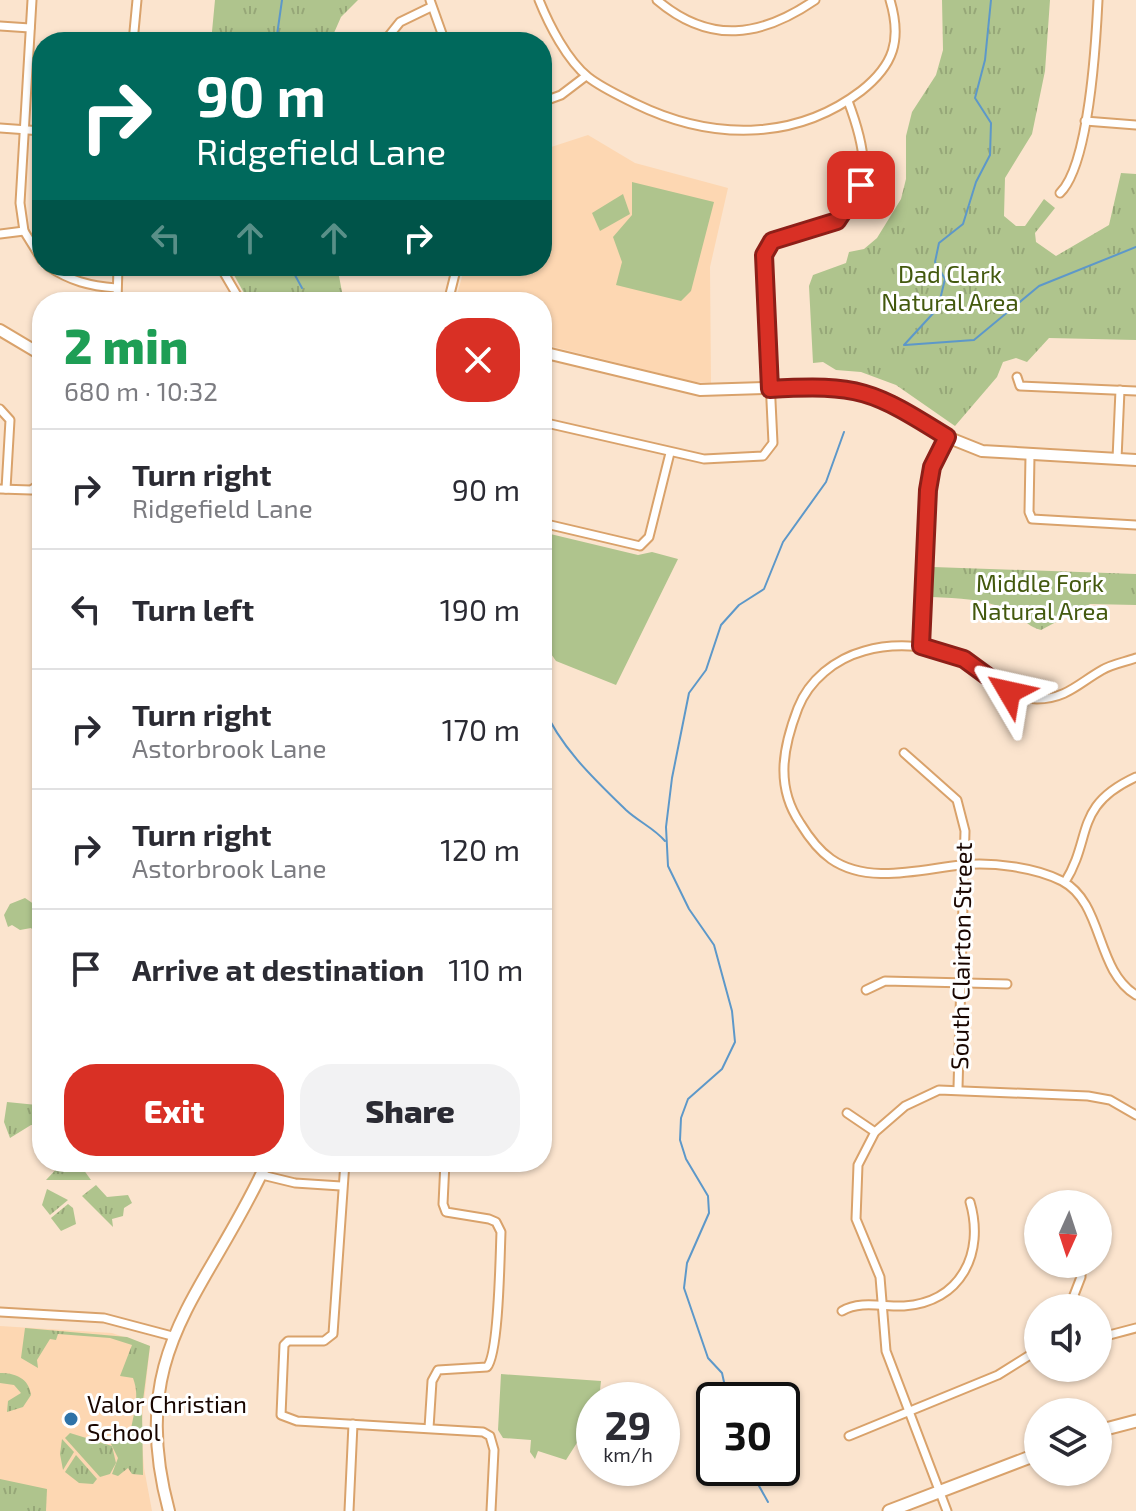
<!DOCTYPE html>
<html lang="en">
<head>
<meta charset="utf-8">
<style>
	:root { --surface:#fff; --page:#f2f2f3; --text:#2b2b33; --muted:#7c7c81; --line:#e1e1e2; --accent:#d93025 }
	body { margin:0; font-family:"Exo 2",sans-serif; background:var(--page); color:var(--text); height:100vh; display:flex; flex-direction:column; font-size:30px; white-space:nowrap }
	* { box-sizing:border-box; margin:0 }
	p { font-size:26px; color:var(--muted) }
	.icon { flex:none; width:44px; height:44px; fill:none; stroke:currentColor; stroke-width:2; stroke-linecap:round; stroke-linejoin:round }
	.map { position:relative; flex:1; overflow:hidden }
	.drawer { position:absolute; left:32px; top:292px; width:520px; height:880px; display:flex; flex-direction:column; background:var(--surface); border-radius:32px; box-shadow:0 2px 6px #0004 }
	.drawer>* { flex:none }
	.guide { position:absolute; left:32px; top:32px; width:520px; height:244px; border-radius:32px; box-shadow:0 2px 6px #0004; background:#00695c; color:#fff; overflow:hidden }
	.needle { width:52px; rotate:183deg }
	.buttons { position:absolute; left:1024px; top:1190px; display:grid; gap:16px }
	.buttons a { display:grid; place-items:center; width:88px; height:88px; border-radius:50%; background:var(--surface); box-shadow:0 2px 6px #0004; font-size:40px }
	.speed { position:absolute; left:576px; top:1382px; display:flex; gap:16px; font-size:40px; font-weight:700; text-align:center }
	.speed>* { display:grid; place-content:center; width:104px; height:104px; border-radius:50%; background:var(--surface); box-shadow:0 2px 6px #0004; line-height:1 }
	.speed small { font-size:20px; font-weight:400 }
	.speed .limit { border:4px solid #111; border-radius:12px; background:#fff; color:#111 }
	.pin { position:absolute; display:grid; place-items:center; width:68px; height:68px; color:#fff; margin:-34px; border-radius:16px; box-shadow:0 4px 12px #0006 }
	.me { position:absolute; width:88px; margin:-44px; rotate:306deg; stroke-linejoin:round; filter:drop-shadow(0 0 6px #0008) }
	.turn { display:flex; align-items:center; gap:28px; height:168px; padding:0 32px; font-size:36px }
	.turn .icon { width:104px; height:104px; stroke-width:2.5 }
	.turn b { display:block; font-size:56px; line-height:68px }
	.lanes { display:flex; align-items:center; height:76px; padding:0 32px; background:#0003; justify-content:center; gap:40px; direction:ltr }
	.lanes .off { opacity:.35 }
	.round { display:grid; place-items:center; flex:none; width:84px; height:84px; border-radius:32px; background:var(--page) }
	.head { display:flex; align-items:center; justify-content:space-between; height:136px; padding:0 32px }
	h1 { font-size:48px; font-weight:800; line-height:60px; color:#1e9e55 }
	.button { display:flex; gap:16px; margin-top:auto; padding:16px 32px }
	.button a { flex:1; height:92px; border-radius:32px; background:var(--accent); color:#fff; font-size:32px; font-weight:800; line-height:92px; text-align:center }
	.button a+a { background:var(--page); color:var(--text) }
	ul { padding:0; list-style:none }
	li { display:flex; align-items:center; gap:24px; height:120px; padding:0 32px; border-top:2px solid var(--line) }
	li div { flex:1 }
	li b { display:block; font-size:30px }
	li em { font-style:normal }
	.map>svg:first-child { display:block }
</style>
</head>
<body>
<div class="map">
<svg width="1136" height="1511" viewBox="0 0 1136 1511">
	<defs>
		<pattern id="grass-tufts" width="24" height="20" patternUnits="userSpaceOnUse" patternTransform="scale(2)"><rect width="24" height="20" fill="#afc48d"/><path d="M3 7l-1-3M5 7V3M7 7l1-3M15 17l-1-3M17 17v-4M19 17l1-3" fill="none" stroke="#96a778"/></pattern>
	</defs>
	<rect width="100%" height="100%" fill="#fbe4ce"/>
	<g fill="#fdd7b2">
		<path d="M588 135 635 163 728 188 710 267 711 383 694 382 542 344V302H455L465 266H542V150Z"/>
		<path d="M0 1326 112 1333 150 1346 141 1429 144 1468 152 1511H0Z"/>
	</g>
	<g fill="url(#grass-tufts)">
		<path d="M215 0H358L341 17 330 42H211Z"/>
		<path d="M942 0H1050L1045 71 1032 134 1005 178 1004 216 1016 226H1025L1044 199 1055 208 1035 233 1036 242 1056 256 1109 225 1121 173 1136 174V340L1049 338 1027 362 1016 358 1003 362 997 377 955 426 896 385 861 372 836 370 823 362 813 363 809 286 813 275 846 263 849 252 864 249 877 238 901 199 906 179V136L912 112 936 75 943 50Z"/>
		<path d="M229 266H337L344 302H249Z"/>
		<path d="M933 567 1136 574V605L1090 604 1041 630C1027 627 1021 615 1009 610 983 599 959 598 932 597Z"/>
		<path d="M7 1102 37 1105 42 1125H31L10 1138 4 1122Z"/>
		<path d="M63 1162H78L91 1180H46Z"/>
		<path d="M96 1185 107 1197 128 1195 132 1203 124 1208 123 1216 112 1219 113 1227 82 1196Z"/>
		<path d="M47 1189 68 1200 50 1215 42 1205Z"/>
		<path d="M68 1204 73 1208 76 1224 61 1231 51 1218Z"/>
		<path d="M25 1328 127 1337 150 1346 142 1408 143 1475 132 1474 128 1468 118 1476 112 1474 118 1458 110 1442 130 1437C132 1416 141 1399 133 1378L120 1376 132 1345 110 1338 58 1334 56 1340 50 1339 37 1360 38 1368 21 1358Z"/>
		<path d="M0 1373C15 1373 29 1378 31 1395L23 1407 7 1412 8 1401 21 1393 14 1385 0 1383Z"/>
		<path d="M70 1433 112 1446 116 1463 110 1474 100 1477 65 1438Z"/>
		<path d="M62 1439 74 1452 63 1470 60 1454Z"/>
		<path d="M76 1455 97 1479 93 1484 79 1483 65 1472Z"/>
		<path d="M0 1479 47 1489 46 1511H0Z"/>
	</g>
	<g fill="#afc48d">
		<path d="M632 182 714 202 691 291 681 301 616 285 622 262 613 237 632 215Z"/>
		<path d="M623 194 630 214 600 231 592 213Z"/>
		<path d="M542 532 638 555 652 552 678 559 616 685 556 661 542 641Z"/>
		<path d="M25 898 41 909 42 905V925L36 933 31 928 20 930 12 925 8 927 4 915 10 904Z"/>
		<path d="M501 1374 601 1381 599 1400H594V1416L566 1460 538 1451 535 1459 530 1452 531 1440 503 1438 498 1430Z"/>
	</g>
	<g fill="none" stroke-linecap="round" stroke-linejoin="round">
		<g stroke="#5d98c9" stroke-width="2">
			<path d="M276 42 282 0"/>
			<path d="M290 266 302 288"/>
			<path d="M904 345 938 308 945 279 935 262 939 243 963 224 976 182 990 155 991 123 975 98 985 60 991 0"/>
			<path d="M905 345 974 340 1039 286 1136 247"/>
			<path d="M542 705C561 748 593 778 626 810 639 822 654 828 665 841"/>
			<path d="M728 1400 722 1373 708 1358 684 1288 687 1263 709 1213 708 1196 686 1159 680 1140 681 1118 688 1099 722 1069 735 1042 732 1011 714 945 689 909 668 866 666 827 672 778 689 693 706 670 721 625 739 605 764 589 783 542 826 482 844 432"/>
			<path d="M749 1468 768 1502"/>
		</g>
		<g stroke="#d9a26b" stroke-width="11">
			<g id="street">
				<path d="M32 0 20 203 24 231 42 260"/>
				<path d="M430 0 445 42"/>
				<path d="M539 0C549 25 567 60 588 77 602 88 620 96 636 104 710 140 794 142 861 91 894 65 902 40 890 0"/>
				<path d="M657 0C710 45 761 37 815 0"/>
				<path d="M0 26 30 28"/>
				<path d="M133 42 137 0"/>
				<path d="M384 42 400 22 431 7"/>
				<path d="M542 102 561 95 586 76"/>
				<path d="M1085 121 1136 125"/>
				<path d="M0 128 42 131"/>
				<path d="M1060 193C1089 165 1096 42 1098 0"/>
				<path d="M0 234 24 231"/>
				<path d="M48 266C70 281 90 286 116 288"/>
				<path d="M220 266 241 302"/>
				<path d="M117 302 118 266"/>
				<path d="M448 302 457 266"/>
				<path d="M1017 377 1020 386 1136 391"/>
				<path d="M0 409 10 420 6 489"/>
				<path d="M542 422 704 459 763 456 773 443 764 255 772 241C791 235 820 232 837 221 879 193 862 138 848 101"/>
				<path d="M1030 456 1029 512 1032 519 1136 525"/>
				<path d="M1117 459 1120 390"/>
				<path d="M0 489 31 490 42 483"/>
				<path d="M542 523 640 546 649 537 670 453"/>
				<path d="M921 646 928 490 932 467 947 437"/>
				<path d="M1136 658C1125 662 1112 664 1102 670 1079 683 1066 699 1037 699 1006 698 990 672 964 659 936 645 895 642 864 651 835 659 809 680 798 708 783 747 775 786 800 823 808 836 818 850 831 859 868 885 921 869 961 865 992 862 1035 867 1062 881 1104 903 1095 970 1136 995"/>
				<path d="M904 753 957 800 965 831 958 1088"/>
				<path d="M1065 882C1093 837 1073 806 1136 777"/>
				<path d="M866 990 885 981 1007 984"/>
				<path d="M847 1113 875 1132"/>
				<path d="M345 1162 333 1334 324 1341H288L284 1345 281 1415 297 1421 483 1432 490 1436 494 1450 491 1511"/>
				<path d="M262 1175 295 1183 341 1186"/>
				<path d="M1082 1200 1083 1204"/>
				<path d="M1069 1308 1081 1277V1264"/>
				<path d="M842 1311C860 1300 884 1307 904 1306 961 1302 985 1253 970 1202"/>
				<path d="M0 1312 104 1318 172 1336"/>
				<path d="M1098 1338 1136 1328"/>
				<path d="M429 1428 432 1381 438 1370 487 1367C499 1354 500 1255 501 1232L496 1222 489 1219 446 1212 443 1204 445 1162"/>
				<path d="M849 1436 998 1375 1038 1350"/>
				<path d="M349 1511 353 1424"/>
				<path d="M947 1511 886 1351 880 1277 856 1219 858 1165 875 1132 905 1106 939 1090 1088 1096 1110 1100 1136 1115"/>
			</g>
		</g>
		<g stroke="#d9a26b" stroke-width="14">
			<g id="secondary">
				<path d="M0 330 42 355"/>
				<path d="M542 352 700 390 826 386 856 389 895 403 947 437 982 451 1136 460"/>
				<path d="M169 1511C125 1349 207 1295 267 1162"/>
			</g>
		</g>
		<g stroke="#d9a26b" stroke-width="15">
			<g id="primary">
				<path d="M1098 1431 1136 1421"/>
				<path d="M889 1511 1038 1454"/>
			</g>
		</g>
		<use href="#street" stroke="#fff" stroke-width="7"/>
		<use href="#secondary" stroke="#fff" stroke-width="10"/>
		<use href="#primary" stroke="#fff" stroke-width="11"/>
	</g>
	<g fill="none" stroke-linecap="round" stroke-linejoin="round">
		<g stroke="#8d1f18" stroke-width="20">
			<path id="route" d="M861 185 837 221 772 241 764 255 770 389C859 384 872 390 947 437L932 467 928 490 921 646 964 659 1009 692"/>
		</g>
		<use href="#route" stroke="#d93025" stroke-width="14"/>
	</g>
	<circle fill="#2e72a7" stroke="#fff" stroke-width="3" cx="71" cy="1419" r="8"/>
	<g text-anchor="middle" stroke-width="6" stroke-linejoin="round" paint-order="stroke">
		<g font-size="24" fill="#43590e" stroke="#fff">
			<text x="950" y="283">Dad Clark<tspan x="950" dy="28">Natural Area</tspan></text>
			<text x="1040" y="592">Middle Fork<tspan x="1040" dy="28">Natural Area</tspan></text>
		</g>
		<g font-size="24" fill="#190600" stroke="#fff">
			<text transform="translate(962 956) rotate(-89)" y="8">South Clairton Street</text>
		</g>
		<g font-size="24" fill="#190600" stroke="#fff" text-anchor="start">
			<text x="87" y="1413">Valor Christian<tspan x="87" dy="28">School</tspan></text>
		</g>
	</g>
</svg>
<div class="buttons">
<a><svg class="needle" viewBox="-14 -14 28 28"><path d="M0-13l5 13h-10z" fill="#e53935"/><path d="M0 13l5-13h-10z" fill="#7c7c81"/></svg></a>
<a><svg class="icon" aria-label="sound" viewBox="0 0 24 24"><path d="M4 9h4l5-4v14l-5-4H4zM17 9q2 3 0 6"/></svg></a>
<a><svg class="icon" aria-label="layers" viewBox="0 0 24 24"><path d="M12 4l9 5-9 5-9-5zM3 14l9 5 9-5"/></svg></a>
</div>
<div class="speed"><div>29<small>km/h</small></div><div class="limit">30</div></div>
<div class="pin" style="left:861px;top:185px;background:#d93025"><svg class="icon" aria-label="arrive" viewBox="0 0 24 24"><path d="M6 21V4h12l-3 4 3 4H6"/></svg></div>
<svg class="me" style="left:1009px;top:692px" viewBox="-20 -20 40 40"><path d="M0-17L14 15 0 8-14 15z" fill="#d93025" stroke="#fff" stroke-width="4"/></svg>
<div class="guide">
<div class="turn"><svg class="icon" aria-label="right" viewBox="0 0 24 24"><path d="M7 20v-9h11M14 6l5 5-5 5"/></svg><div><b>90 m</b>Ridgefield Lane</div></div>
<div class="lanes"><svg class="icon off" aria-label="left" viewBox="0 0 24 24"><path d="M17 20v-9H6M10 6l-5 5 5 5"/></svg><svg class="icon off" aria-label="ahead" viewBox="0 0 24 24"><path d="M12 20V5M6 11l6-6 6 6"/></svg><svg class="icon off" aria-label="ahead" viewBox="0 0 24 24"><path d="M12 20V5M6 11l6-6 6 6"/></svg><svg class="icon" aria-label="right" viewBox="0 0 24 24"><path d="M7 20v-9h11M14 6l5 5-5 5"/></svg></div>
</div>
<section class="drawer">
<div class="head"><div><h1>2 min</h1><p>680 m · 10:32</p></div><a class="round" style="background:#d93025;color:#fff"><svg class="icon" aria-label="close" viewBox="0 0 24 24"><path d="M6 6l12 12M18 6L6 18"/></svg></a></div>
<ul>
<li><svg class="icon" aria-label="right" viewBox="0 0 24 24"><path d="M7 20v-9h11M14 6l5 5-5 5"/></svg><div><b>Turn right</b><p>Ridgefield Lane</p></div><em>90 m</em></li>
<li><svg class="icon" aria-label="left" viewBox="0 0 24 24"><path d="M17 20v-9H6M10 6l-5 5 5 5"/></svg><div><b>Turn left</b></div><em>190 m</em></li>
<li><svg class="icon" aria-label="right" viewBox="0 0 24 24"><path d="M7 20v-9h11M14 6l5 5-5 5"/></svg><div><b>Turn right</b><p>Astorbrook Lane</p></div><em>170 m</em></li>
<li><svg class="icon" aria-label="right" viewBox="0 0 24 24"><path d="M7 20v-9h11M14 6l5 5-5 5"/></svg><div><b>Turn right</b><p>Astorbrook Lane</p></div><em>120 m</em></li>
<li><svg class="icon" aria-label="arrive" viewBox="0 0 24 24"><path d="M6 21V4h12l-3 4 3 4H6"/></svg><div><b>Arrive at destination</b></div><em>110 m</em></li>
</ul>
<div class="button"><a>Exit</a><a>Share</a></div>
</section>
</div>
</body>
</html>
